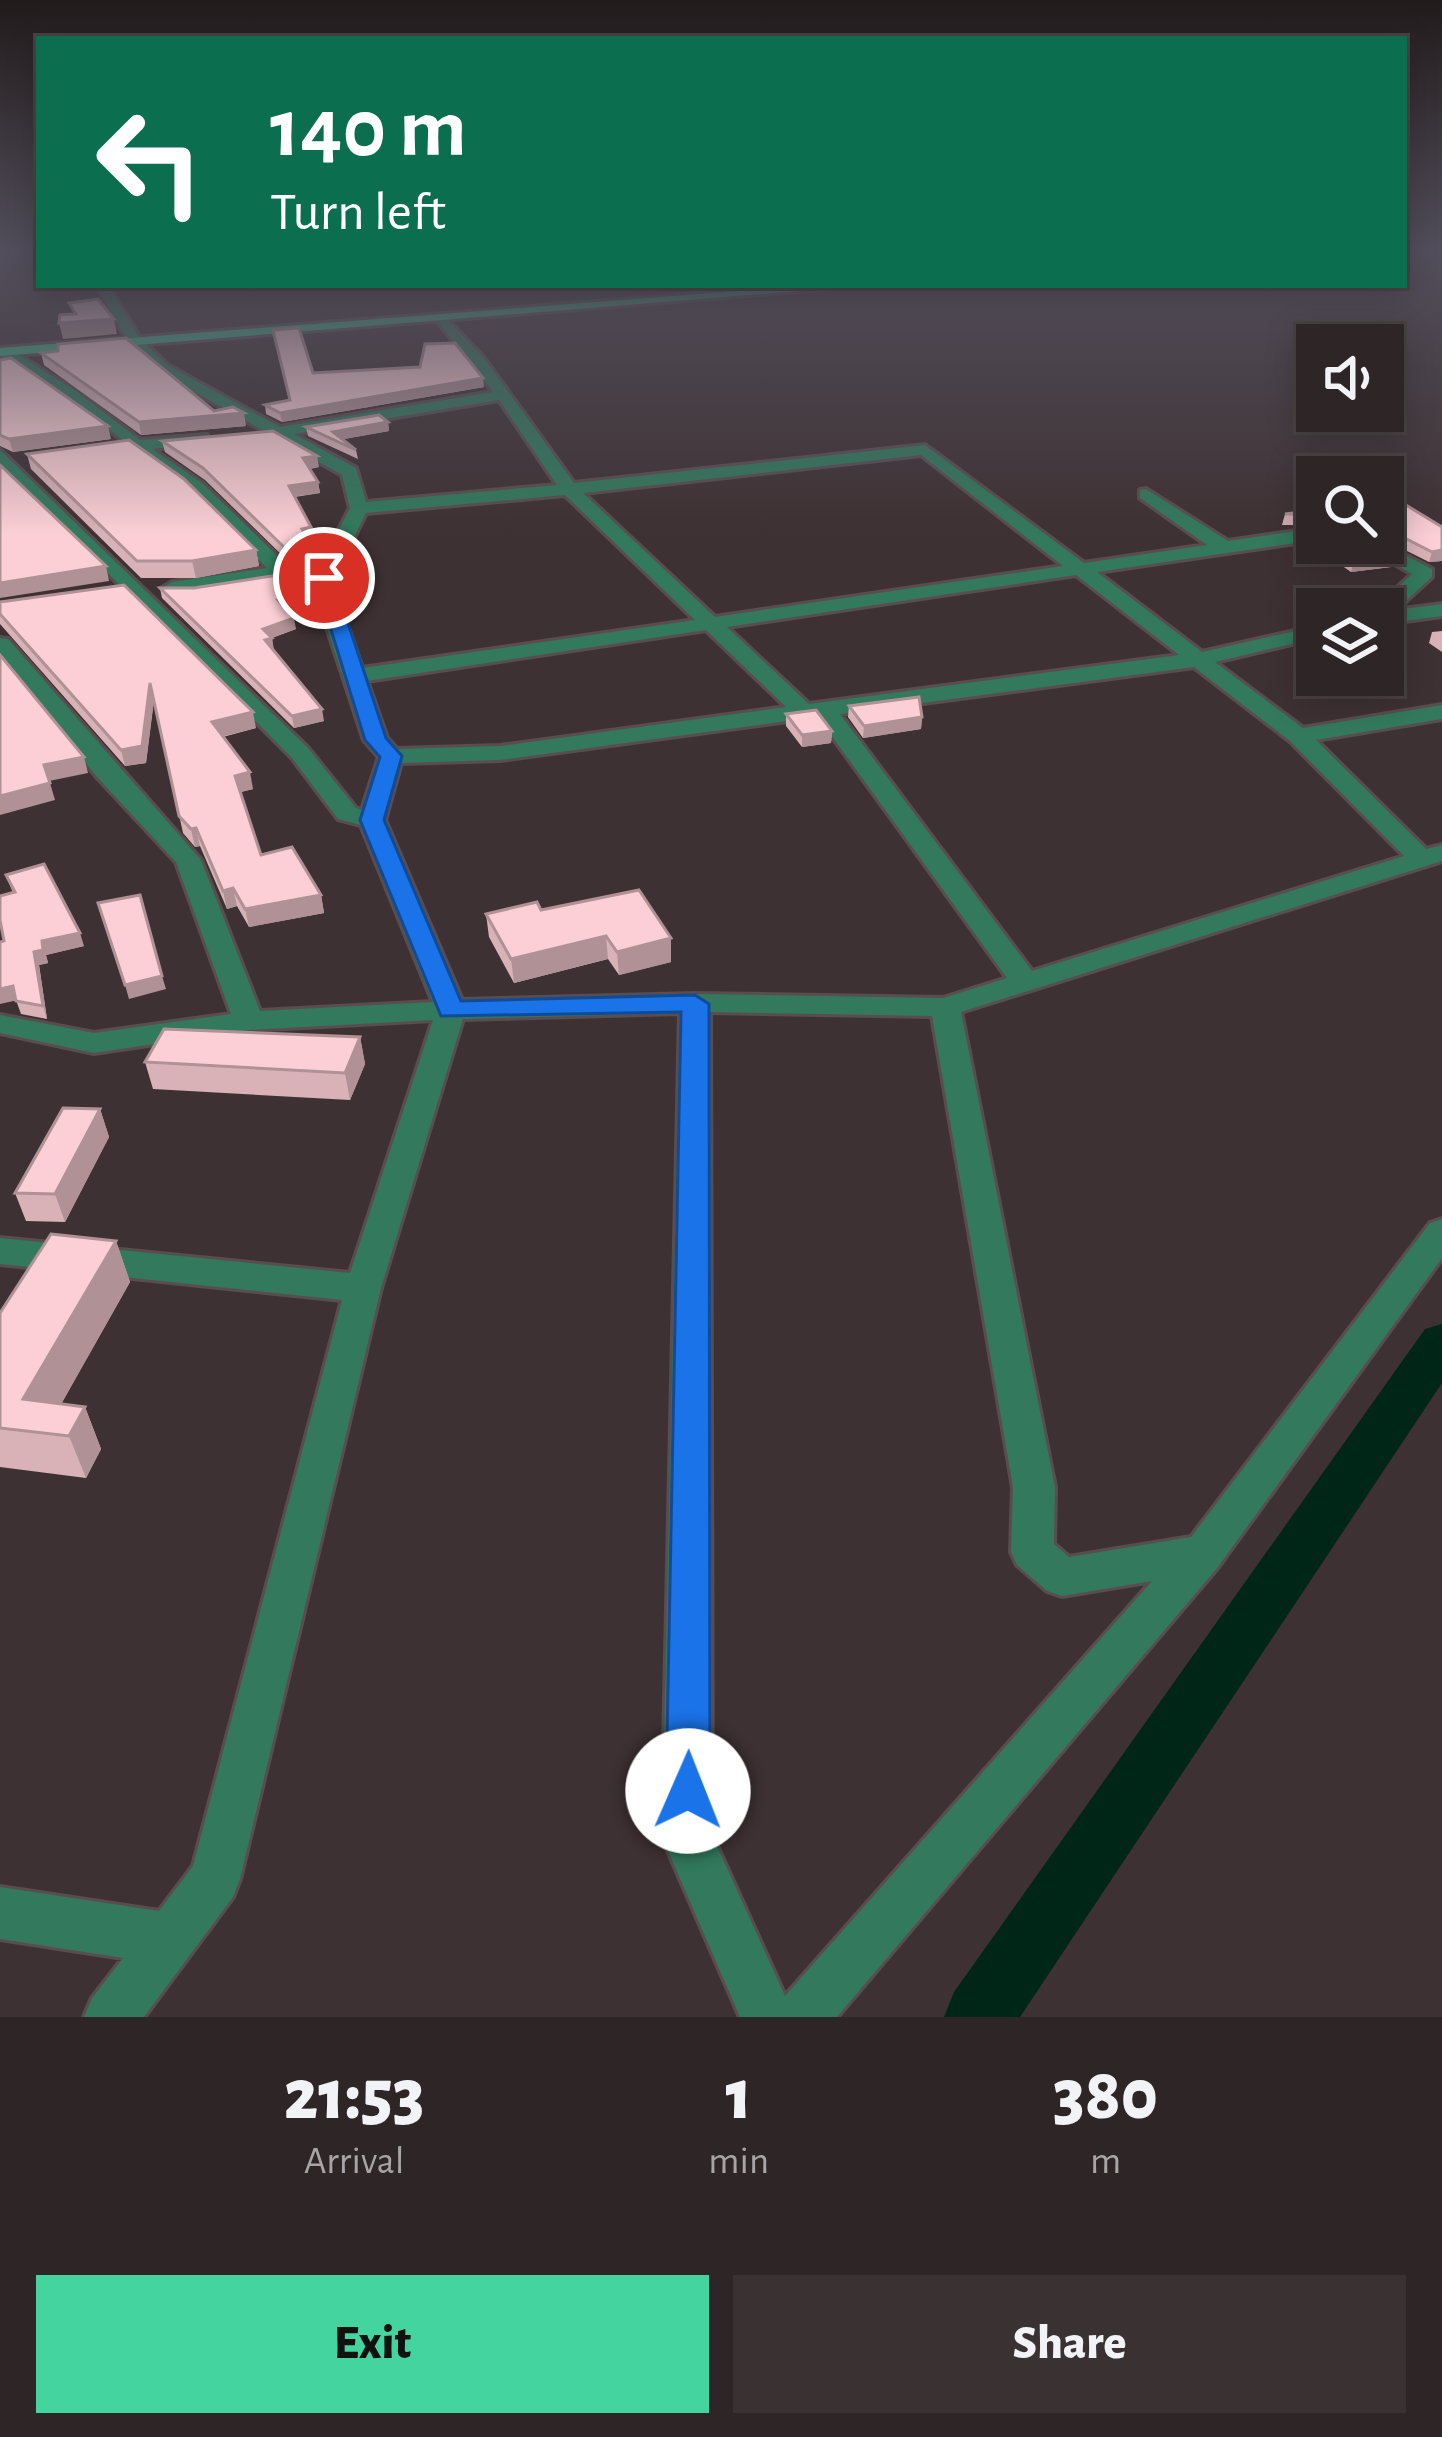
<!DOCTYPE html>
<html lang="en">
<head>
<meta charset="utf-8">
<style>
	:root { --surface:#2e2526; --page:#3a3132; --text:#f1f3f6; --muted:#a7a5a7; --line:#494243; --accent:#43d4a0 }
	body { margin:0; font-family:"Alegreya Sans",sans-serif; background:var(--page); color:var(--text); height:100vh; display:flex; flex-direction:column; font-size:45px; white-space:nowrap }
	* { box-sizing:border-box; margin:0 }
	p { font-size:39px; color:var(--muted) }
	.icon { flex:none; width:66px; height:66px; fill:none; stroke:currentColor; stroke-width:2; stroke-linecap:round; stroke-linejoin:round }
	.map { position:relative; height:2017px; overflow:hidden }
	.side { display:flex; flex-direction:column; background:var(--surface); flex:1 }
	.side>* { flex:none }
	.top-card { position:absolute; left:36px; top:36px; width:1371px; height:252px; border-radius:0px; box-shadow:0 6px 30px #0003,0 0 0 3px var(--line); background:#0b6e4f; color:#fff; overflow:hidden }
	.buttons { position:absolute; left:1296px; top:324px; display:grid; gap:24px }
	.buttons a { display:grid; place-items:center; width:108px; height:108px; border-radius:0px; background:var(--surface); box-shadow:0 6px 30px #0003,0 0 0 3px var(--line); font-size:60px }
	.pin { position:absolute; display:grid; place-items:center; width:102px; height:102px; color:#fff; margin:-51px; border:6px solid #fff; border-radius:50%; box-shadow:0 3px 12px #0007 }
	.me { position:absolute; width:132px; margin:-66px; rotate:1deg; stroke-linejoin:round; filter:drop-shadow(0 0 9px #0008) }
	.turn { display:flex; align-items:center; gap:42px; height:252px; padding:0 36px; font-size:54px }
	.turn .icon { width:156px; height:156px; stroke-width:2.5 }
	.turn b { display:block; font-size:84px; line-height:102px }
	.eta { display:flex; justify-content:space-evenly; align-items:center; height:204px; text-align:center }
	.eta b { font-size:72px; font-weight:800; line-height:84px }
	.primary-button { display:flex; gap:24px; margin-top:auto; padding:24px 36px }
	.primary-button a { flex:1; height:138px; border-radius:0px; background:var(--accent); color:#111; font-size:48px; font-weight:800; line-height:138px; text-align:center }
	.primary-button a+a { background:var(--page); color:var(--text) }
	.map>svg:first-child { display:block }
</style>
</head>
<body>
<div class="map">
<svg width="1442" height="2017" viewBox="0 0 1442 2017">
	<rect width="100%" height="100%" fill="#3e3133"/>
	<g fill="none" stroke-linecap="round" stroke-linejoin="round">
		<path fill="#002618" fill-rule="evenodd" d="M1442 1324V1383L1020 2017H944L954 1992 1425 1329Z"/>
		<g stroke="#594d4f" stroke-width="6">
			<g id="minor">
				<path d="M96 285H108L141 340 169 366 280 427 493 392 435 318 442 314 484 358 574 483 925 445 1084 563 1207 545 1140 498V490L1146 489 1228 541 1317 528V540L1097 572 1202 652 1317 626V638L1215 662 1303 728 1442 705V719L1316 740 1426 849 1442 845V861L961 1012 1055 1487 1054 1544 1069 1557 1191 1537 1430 1223 1442 1219V1258L1218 1567 837 2017H740L662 1837 680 1013 463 1019 381 1288 240 1879 233 1897 144 2017H84L92 1998 123 1958 0 1939V1887L159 1911 193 1866 342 1300 0 1264V1238L350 1273 433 1020 249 1030 94 1053 0 1033V1015L94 1033 231 1014 176 862 97 777 0 658V638L8 639 201 860 260 1011 433 1002 361 825 338 819 292 758 0 465V450L308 748 356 808 362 810 379 757 364 740 312 582 350 508 342 475 159 372 130 345ZM499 400 557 485 366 502 356 468 294 434ZM921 455 1063 566 715 617 583 493ZM565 495 695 620 362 668 332 582 366 513ZM1076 575 1179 655 809 704 727 627ZM706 630 786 707 500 746 397 749 387 738 367 681ZM1194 667 1290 741 1404 856 1032 971 840 714ZM818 717 1007 978 943 998 695 994 462 1000 385 820 401 763 500 760ZM710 1012 932 1016 1013 1487 1011 1552 1017 1565 1047 1591 1062 1596 1152 1581 785 1996 712 1835Z"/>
				<path d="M0 349H9L76 391 140 440 207 435V443L201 444 152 449 202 483 289 567 304 570V578L165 592 162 588 172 582 267 568 190 491 66 397 0 356Z"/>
				<path d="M1359 543H1382L1432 569V577L1396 610 1442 604V616L1383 624V609H1374L1412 574Z"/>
			</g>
		</g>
		<g stroke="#594d4f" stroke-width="6">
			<path id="major" d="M817 285H873L0 356V348Z"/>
		</g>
		<use href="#minor" fill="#32795d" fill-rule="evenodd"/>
		<use href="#major" fill="#39b588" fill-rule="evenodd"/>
	</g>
	<g fill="#d8b2b7">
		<path d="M41 353 214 411 246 426 141 435 44 365Z"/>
		<path d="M0 360 111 439 13 452 0 446Z"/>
		<path d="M313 373 484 387 282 422 266 414 265 405 290 400Z"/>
		<path d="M388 422 389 431 343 439 356 450 358 459 308 436 306 427Z"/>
		<path d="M162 441 319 467 310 469 318 482 320 493 295 497 311 527 313 540H309L315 550 317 562 290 563 205 480 165 452Z"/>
		<path d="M27 454 256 550 259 566 196 578H141L31 469Z"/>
		<path d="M1383 501 1442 527V561L1429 562 1383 539Z"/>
		<path d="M1317 510V525H1282L1285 514Z"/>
		<path d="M1317 534V543H1371L1391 567 1351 572 1312 545 1315 535Z"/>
		<path d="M160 588H194L311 594 312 605 287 609 296 629 272 638 273 650 324 721 294 728 162 598Z"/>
		<path d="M0 602 256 728 223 737 253 789 240 792 261 855 321 895 324 913 249 927 237 906 227 909 200 846 195 847 183 833 154 700 146 763 125 766 0 624Z"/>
		<path d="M1442 631V652L1429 643 1432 632Z"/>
		<path d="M849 706 922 717 921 729 863 738 848 717Z"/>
		<path d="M786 714 832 731 831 743 802 747 786 726Z"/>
		<path d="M6 875 84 946 46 955 48 963 39 965 47 1019 21 1014 16 1000 4 941 13 893Z"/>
		<path d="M541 910 671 962 619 975 608 959 514 983 489 937 486 914Z"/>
		<path d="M360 1037 365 1064 350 1100 153 1089 145 1062Z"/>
		<path d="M100 1109 109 1137 65 1222 26 1221 15 1193Z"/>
		<path d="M116 1241 130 1282 61 1404 85 1407 101 1449 86 1478 0 1467V1313Z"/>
	</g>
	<g fill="#b09195">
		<path d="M114 319 117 334 63 339 59 323Z"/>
		<path d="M483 378 484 387 282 422 280 413Z"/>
		<path d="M244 413 246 426 141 435 139 422Z"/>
		<path d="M388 422 389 431 334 441 333 432Z"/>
		<path d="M108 426 111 439 13 452 9 439Z"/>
		<path d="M317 456 319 467 305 469 303 458Z"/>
		<path d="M318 482 320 493 291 497 289 486Z"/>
		<path d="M311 527 313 540 304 541 302 529Z"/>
		<path d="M256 550 259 566 196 578 192 561Z"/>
		<path d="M1442 550V561L1429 562 1432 552Z"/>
		<path d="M1394 556 1391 567 1351 572 1354 561Z"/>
		<path d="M106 566 109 581 0 598V583Z"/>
		<path d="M311 594 312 605 280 611 278 600Z"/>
		<path d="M294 618 296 629 268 639 272 638 274 650 267 651 263 629Z"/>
		<path d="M150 683 154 699 146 763 125 766 121 750Z"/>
		<path d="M322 709 324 721 294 728 292 716Z"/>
		<path d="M253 712 256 728 216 738 212 722Z"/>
		<path d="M922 717 921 729 863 738 864 726Z"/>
		<path d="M832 731 831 743 802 747V735Z"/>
		<path d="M84 757 88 773 49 781 44 765Z"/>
		<path d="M250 772 253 789 238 793 235 776Z"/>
		<path d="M50 783 55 800 0 815V796Z"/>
		<path d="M196 828 200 846 195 847 191 829Z"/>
		<path d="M233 888 237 906 227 909 223 891Z"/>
		<path d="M321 895 324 913 249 927 245 909Z"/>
		<path d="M80 933 84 946 46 955 48 963 39 965 47 1019 43 1006 34 952 42 941Z"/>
		<path d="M606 936 608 959 514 983 511 959Z"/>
		<path d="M671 938V962L619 975 617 952Z"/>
		<path d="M162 976 166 989 129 999 125 985Z"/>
		<path d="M13 986 18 1000 0 1004V989Z"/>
		<path d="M360 1037 365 1064 350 1100 345 1073Z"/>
		<path d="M100 1109 109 1137 65 1222 55 1194Z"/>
		<path d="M116 1241 130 1282 45 1433 23 1399Z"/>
		<path d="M85 1407 101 1449 86 1478 69 1436Z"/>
	</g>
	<g fill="#fbcfd5" stroke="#b09195" stroke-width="3">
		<path d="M98 299 114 319 59 323 60 315 76 314 69 303Z"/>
		<path d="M299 328 313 373 420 367 425 344 455 343 483 378 280 413 265 405 290 400 273 330Z"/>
		<path d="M126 338 214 411 233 407 244 413 139 422 41 353 58 351V344Z"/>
		<path d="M11 358 108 426 9 439 0 435V360Z"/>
		<path d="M379 415 388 422 333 432 356 450 306 427Z"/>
		<path d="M273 431 317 456 303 458 318 482 289 486 311 527 302 529 315 550 288 551 203 468 162 441Z"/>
		<path d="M129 440 184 479 256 550 192 561H137L27 454Z"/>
		<path d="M0 465 106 566 0 583Z"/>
		<path d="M1396 499 1442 527V550L1432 552 1387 529H1383V501Z"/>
		<path d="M1317 510V514H1285Z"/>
		<path d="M1327 543H1371L1394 556 1354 561Z"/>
		<path d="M298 572 311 594 278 600 294 618 263 629 272 638 265 640 322 709 292 716 160 588H194Z"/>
		<path d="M124 585 253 712 212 722 250 772 235 776 261 855 292 847 321 895 245 909 233 888 223 891 196 828 191 829 179 816 150 683 142 746 121 750 0 614V602Z"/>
		<path d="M0 655 84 757 44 765 50 783 0 796Z"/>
		<path d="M919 697 922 717 864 726 849 706Z"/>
		<path d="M816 710 832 731 802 735 786 714Z"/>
		<path d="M44 864 80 933 42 941 43 950 34 952 43 1006 16 1001 13 986 0 989V942L4 941 0 920V896L15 892 6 875Z"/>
		<path d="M639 890 671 938 617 952 606 936 511 959 486 914 537 902 541 910Z"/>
		<path d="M140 895 162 976 125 985 98 903Z"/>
		<path d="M164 1029 360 1037 345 1073 145 1062Z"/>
		<path d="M63 1108 100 1109 55 1194 15 1193Z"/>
		<path d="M51 1234 116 1241 23 1399 85 1407 69 1436 0 1428V1313Z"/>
	</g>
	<linearGradient id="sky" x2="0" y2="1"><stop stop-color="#221b1c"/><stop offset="0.47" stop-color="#524e5b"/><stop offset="1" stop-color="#524e5b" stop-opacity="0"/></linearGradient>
	<rect width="1442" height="535" fill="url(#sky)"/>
	<path fill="#1a73e8" stroke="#114b97" stroke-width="3" d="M324 573 333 578 386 738 402 756 384 820 461 1001 695 995 709 1004 710 1791 703 1806 688 1813 672 1806 666 1791 681 1012 441 1016 360 820 380 757 365 740 315 578Z"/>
</svg>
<div class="buttons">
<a><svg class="icon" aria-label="sound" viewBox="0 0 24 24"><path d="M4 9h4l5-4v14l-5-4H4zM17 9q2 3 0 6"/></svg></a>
<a><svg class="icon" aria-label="search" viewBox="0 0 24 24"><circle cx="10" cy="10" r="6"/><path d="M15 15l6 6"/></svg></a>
<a><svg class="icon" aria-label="layers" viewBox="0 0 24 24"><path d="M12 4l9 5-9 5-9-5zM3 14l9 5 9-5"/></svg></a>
</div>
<div class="pin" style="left:324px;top:578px;background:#d93025"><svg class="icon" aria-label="arrive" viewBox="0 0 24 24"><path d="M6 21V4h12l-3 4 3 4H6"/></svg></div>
<svg class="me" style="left:688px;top:1791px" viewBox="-20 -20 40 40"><circle r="19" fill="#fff"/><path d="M0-13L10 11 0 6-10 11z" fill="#1a73e8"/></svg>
<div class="top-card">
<div class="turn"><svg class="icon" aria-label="left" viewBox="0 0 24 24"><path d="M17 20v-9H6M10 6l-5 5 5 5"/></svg><div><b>140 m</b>Turn left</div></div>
</div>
</div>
<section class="side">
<div class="eta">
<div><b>21:53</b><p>Arrival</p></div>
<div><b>1</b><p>min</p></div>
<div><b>380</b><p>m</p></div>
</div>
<div class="primary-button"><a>Exit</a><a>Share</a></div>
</section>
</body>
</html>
